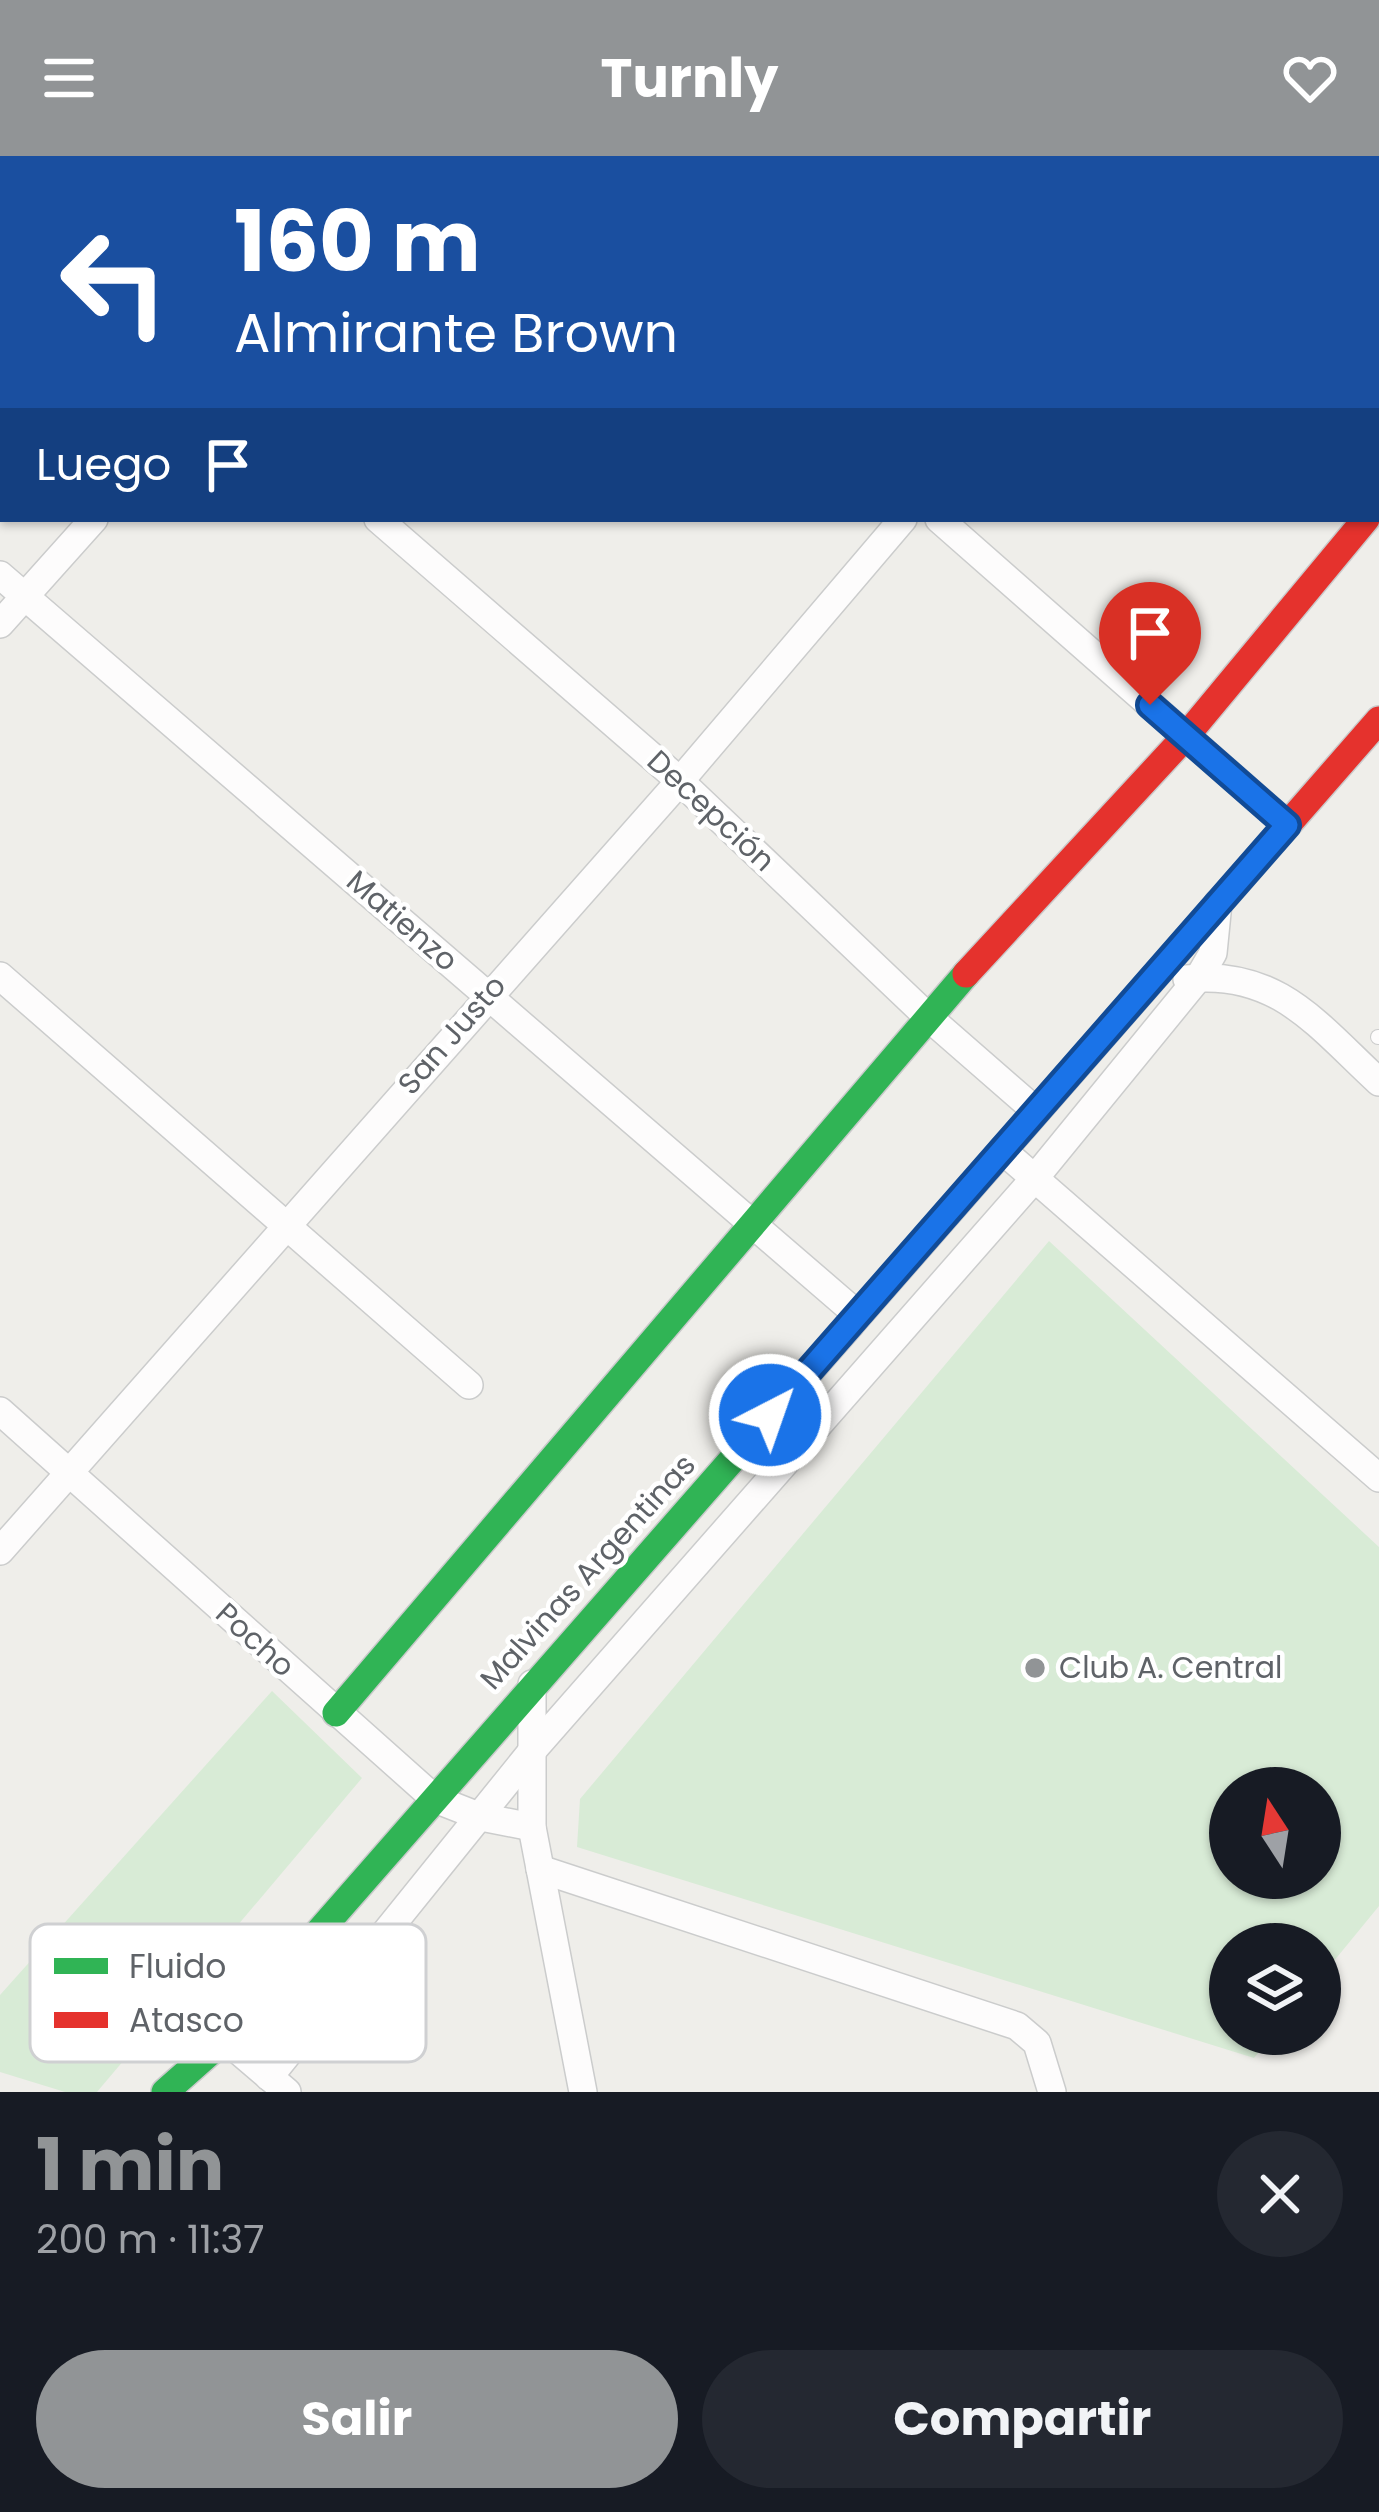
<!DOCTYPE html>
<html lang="es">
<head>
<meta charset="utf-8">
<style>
	:root { --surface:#171b24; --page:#242831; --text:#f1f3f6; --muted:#9ea1a6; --accent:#919496 }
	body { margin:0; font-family:Poppins,sans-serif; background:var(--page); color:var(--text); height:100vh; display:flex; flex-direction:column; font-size:45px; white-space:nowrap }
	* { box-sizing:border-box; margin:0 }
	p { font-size:39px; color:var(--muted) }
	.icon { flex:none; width:66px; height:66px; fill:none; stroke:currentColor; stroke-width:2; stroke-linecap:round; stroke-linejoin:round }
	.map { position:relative; height:1936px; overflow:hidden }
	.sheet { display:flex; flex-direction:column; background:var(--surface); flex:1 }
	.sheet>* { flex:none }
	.banner { position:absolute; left:0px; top:0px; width:1380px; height:366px; box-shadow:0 3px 9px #0004; background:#1a4fa0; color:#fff; overflow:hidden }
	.needle { width:78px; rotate:348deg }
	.buttons { position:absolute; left:1209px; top:1611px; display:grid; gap:24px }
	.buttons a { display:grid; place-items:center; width:132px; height:132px; border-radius:50%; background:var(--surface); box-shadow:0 3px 9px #0004; font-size:60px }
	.pin { position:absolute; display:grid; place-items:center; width:102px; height:102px; color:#fff; margin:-123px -51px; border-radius:50% 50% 50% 0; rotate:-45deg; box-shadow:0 0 12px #0007 }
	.pin .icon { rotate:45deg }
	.me { position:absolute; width:132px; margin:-66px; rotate:41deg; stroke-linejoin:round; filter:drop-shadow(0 0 9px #0008) }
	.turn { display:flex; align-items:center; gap:42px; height:252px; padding:0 36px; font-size:54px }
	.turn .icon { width:156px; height:156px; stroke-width:2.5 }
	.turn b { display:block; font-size:84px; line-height:102px }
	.then { display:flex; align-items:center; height:114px; padding:0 36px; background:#0003; gap:24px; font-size:45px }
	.round { display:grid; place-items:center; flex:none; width:126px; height:126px; border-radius:63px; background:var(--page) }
	.summary { display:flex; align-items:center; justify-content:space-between; height:204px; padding:0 36px }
	h1 { font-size:72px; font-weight:700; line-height:90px; color:var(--accent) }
	.action { display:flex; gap:24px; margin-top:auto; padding:24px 36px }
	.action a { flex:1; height:138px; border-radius:72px; background:var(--accent); color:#fff; font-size:48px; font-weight:700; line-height:138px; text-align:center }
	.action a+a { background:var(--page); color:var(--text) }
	header { display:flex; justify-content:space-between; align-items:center; height:156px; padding:0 36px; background:var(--accent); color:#fff; font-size:54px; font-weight:700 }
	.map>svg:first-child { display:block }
</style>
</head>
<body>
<header><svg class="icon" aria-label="menu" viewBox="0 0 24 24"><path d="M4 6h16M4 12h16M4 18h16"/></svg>Turnly<svg class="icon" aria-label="heart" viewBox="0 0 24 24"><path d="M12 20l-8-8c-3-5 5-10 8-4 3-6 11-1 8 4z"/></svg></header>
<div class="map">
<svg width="1379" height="1936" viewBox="0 0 1379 1936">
	<rect width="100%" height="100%" fill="#efeeea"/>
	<g fill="#d8ebd6" fill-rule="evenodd">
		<path d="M1049 1085 1379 1391V1750L1320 1822V1788H1230V1878H1274L1254 1902 577 1691 580 1643ZM1230 1632H1320V1722H1230Z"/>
		<path d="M272 1535 362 1622 97 1936H65L0 1916V1839Z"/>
	</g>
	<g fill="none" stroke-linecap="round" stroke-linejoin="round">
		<g stroke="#cbcccc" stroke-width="16">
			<path id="lane" d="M1378 881H1379"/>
		</g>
		<g stroke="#cbcccc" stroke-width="30">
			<g id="street">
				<path d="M526 0 530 3"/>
				<path d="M1103 0 1106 3"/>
				<path d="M418 3 420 0"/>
				<path d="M1219 3 1222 0"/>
				<path d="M0 33 3 35"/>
				<path d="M378 363 680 625 927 860 1036 955"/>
				<path d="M939 363 1287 669"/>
				<path d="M0 419 858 1159"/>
				<path d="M0 468 94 363"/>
				<path d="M0 820 469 1229"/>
				<path d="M1187 823C1278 813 1318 870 1379 926"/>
				<path d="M1002 994 1379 1322"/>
				<path d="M0 1255 435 1643 481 1661 532 1671"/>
				<path d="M0 1395 680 625 903 363"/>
				<path d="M532 1528V1671L583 1936"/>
				<path d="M540 1713 1017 1870 1037 1887 1052 1936"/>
				<path d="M225 1883 287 1936"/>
				<path d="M269 1921 532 1595 1034 1023 1199 821 1213 797 1218 747"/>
			</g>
		</g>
		<g stroke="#cacacb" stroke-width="30">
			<g id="fast">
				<path d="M336 1557 966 818"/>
				<path d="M165 1936 225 1883 850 1169"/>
			</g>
		</g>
		<g stroke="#cacacb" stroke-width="30">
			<g id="jam">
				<path d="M966 818 1186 580 1366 363"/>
				<path d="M850 1169 1379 564"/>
			</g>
		</g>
		<use href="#lane" stroke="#fdfcfc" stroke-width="14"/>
		<use href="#street" stroke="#fdfcfc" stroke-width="27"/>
		<use href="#fast" stroke="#30b455" stroke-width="27"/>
		<use href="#jam" stroke="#e5322d" stroke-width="27"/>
	</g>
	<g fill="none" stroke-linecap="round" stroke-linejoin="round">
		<g stroke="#114b97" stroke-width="30">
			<path id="route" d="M770 1259 1287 669 1150 549"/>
		</g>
		<use href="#route" stroke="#1a73e8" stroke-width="21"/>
	</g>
	<circle fill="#919496" stroke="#fff" stroke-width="4.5" cx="1035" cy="1512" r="12"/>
	<g text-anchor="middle" stroke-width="9" stroke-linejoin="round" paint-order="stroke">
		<g font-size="30" fill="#5f6368" stroke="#fff">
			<text transform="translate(711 655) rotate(43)" y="10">Decepción</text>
			<text transform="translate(402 765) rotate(41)" y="10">Matienzo</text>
			<text transform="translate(452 879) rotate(-49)" y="10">San Justo</text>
			<text transform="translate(588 1416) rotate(-48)" y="10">Malvinas Argentinas</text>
			<text transform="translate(255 1484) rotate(42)" y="10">Pocho</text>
		</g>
		<g font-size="30" fill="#5f6368" stroke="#fff" text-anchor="start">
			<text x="1059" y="1522">Club A. Central</text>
		</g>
	</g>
	<rect x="30" y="1768" width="396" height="138" rx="18" fill="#fff" stroke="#cfd0d2" stroke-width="3"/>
	<rect x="54" y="1802" width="54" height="16" fill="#30b455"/>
	<rect x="54" y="1856" width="54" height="16" fill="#e5322d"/>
	<g font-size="33" fill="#5f6368">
		<text x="129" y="1822">Fluido</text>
		<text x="129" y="1876">Atasco</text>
	</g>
</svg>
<div class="buttons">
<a><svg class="needle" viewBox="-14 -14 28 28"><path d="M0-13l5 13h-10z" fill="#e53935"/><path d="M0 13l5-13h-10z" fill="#9ea1a6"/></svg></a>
<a><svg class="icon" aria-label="layers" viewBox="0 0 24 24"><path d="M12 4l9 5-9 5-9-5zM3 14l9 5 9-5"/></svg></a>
</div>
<div class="pin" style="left:1150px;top:549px;background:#d93025"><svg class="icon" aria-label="arrive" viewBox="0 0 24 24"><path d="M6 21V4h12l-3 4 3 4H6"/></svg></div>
<svg class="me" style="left:770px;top:1259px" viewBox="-20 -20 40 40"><circle r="17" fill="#1a73e8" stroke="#fff" stroke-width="3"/><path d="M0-11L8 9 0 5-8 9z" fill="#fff"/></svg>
<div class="banner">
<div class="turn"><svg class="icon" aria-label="left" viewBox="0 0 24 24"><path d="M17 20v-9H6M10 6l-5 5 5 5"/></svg><div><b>160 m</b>Almirante Brown</div></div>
<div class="then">Luego<svg class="icon" aria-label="arrive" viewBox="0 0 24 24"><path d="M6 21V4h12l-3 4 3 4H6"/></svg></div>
</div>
</div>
<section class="sheet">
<div class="summary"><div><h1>1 min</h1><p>200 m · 11:37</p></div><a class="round"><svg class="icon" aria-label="close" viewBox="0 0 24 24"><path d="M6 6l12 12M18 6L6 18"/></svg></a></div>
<div class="action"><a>Salir</a><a>Compartir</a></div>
</section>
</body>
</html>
